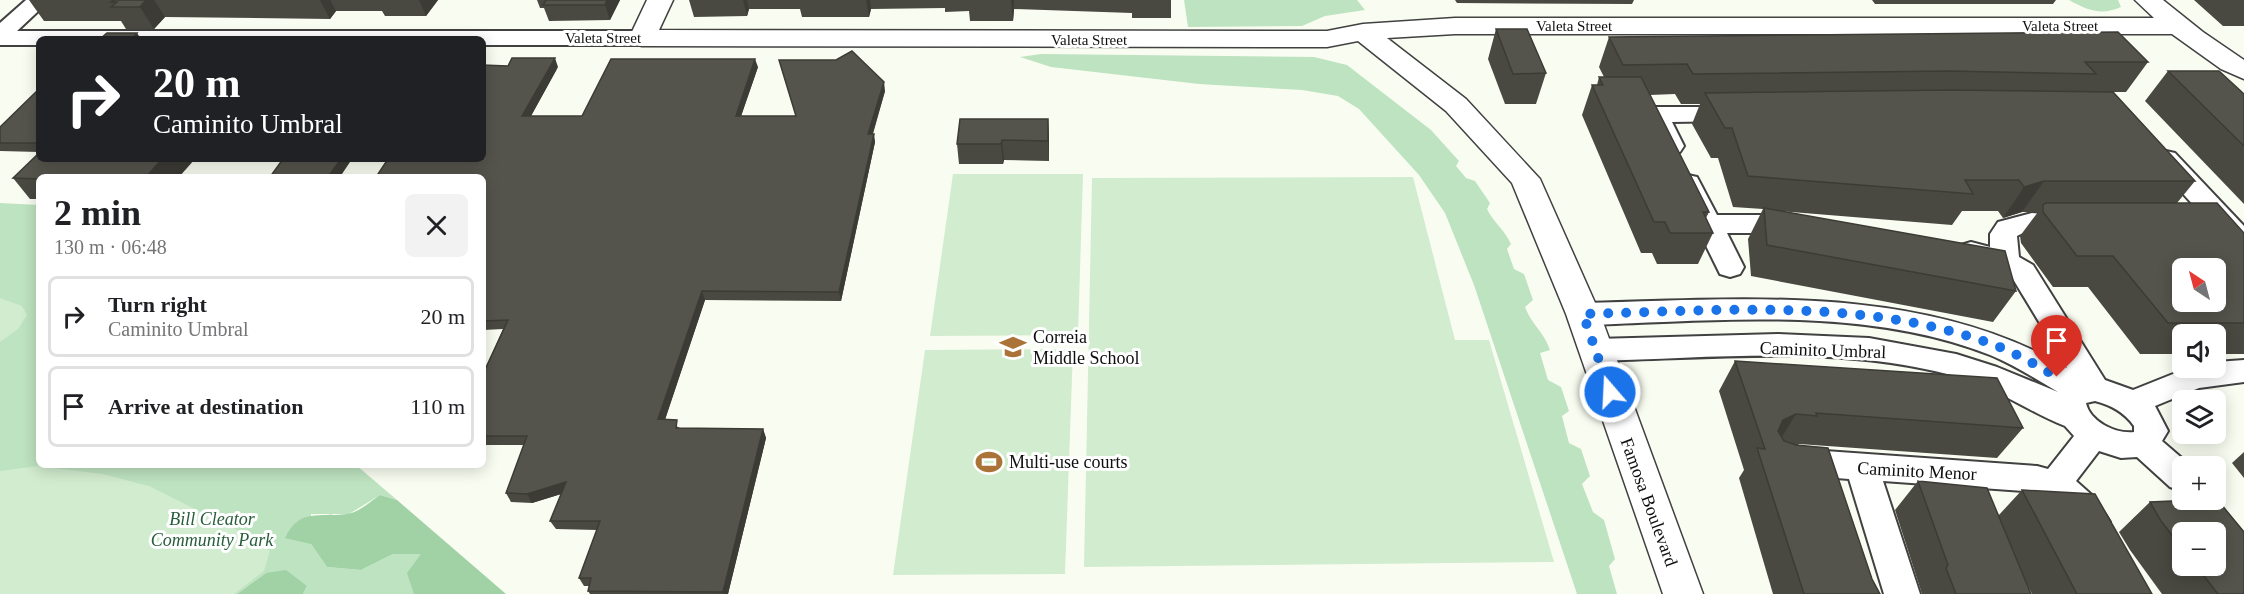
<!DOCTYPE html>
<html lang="en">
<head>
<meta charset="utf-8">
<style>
	:root { --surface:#fff; --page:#f2f2f2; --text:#202124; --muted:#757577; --line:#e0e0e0 }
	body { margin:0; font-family:"Times New Roman",serif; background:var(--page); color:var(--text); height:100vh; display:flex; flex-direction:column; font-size:22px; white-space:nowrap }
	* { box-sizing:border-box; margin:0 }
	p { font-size:20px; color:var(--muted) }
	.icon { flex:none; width:33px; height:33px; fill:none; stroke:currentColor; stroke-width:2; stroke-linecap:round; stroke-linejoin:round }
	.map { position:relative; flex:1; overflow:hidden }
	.details { position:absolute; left:36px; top:174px; width:450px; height:294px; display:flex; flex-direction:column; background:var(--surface); border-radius:9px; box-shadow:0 3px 15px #0003 }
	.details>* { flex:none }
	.guide { position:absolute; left:36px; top:36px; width:450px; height:126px; border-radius:9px; box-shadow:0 3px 15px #0003; background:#202124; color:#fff; overflow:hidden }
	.needle { width:39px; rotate:324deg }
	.buttons { position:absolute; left:2172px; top:258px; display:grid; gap:12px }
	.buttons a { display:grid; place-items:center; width:54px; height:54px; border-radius:9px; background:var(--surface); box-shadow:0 3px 15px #0003; font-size:30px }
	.pin { position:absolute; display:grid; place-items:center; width:51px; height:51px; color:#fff; margin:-62px -26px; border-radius:50% 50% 50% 0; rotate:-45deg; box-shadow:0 0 6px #0007 }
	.pin .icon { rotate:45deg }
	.me { position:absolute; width:66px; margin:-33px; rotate:341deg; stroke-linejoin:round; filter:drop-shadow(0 0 4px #0008) }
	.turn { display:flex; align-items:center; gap:21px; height:126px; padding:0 18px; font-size:27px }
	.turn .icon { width:78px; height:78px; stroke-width:2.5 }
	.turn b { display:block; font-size:42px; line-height:51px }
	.round { display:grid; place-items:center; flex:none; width:63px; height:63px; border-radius:9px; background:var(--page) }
	.head { display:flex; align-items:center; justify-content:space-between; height:102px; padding:0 18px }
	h1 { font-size:36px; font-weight:600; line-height:45px }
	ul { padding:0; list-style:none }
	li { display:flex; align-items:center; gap:18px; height:81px; margin:0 12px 9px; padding:0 6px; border:3px solid var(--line); border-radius:9px }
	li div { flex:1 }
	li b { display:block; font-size:22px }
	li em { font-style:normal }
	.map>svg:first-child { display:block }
</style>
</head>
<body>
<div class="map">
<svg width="2244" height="594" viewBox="0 0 2244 594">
	<rect width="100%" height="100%" fill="#f9fdf1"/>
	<g fill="#bee3c0">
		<path d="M1184 0H1357L1365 10 1325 16 1302 26 1188 27Z"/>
		<path d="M2069 0H2118L2121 7C2101 16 2087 10 2069 0Z"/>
		<path d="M1041 54 1314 57 1347 65 1431 130 1459 161 1456 166 1466 178 1475 181 1490 203 1487 209C1494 223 1504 229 1511 244L1507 249 1514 269 1524 274 1533 300 1525 307C1533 327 1543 330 1550 350L1540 353 1548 380 1561 387 1569 411 1562 416 1569 443 1581 449 1590 476 1582 484 1593 512 1604 520 1615 559 1609 566 1617 594H1577L1474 285 1445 213 1419 175 1359 109 1338 96 1302 90 1199 84 1051 67 1020 57Z"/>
		<path d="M0 203 39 205V465H356L397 500 380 495 349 514H311V544L327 567 361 570 393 554H422L414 594H303L307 586 266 573 237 594H0Z"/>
	</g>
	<g fill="#a0d2a5">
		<path d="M380 495 397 500 506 594H414L407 573 421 554H393L361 570 327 567 311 544 285 538C300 507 319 518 347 514 358 513 371 501 380 495Z"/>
		<path d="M286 570 307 586 303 594H237L266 573Z"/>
	</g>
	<g fill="#d2eccf">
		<path d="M953 174H1083L1078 335 930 336Z"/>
		<path d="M1413 177 1455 340H1489L1554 562 1084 567 1092 178Z"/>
		<path d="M0 298 22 306 27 315 18 329 0 342Z"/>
		<path d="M1073 349 1065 574 893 575 925 350Z"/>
		<path d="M38 466 102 474 149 486 233 528 270 551 264 571 234 594H0V471Z"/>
	</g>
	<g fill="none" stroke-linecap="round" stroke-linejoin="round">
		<g stroke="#414141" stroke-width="4">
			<g id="minor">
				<path d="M26 0H50L17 31H642L650 33 653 38 650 43 642 45H483V39H39V45H0V23Z"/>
				<path d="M1656 107H1735L1744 109 1747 114 1744 119 1735 121 1672 122 1684 146 1680 152 1671 154 1662 152 1644 115 1647 110Z"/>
				<path d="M2166 151 2175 153 2244 226V252L2234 250 2157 165 2153 159 2157 153Z"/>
				<path d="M1688 175 1697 177 1717 215H1795L1804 218 1808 224 1804 230 1795 233H1727L1744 267 1740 274 1730 277 1720 274 1675 183 1679 177Z"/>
				<path d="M2032 213 2076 217 2080 223 2076 229 2023 233 2017 236 2019 257 2033 265 2105 380 2133 390 2188 368H2216V362L2244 360V382L2199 388 2155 406 2168 431 2162 441 2191 466H2182V491L2170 487 2137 457 2121 458 2099 451 2076 481 2094 497 2110 522 2105 532 2093 536 2081 532 2065 510 2037 492 1883 481 1920 594H1884L1849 479 1797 475 1786 471 1781 462 1786 453 1797 449 2037 466 2048 469 2074 436 2065 426C2029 412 1997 388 1958 377 1841 344 1716 358 1596 361L1586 358 1581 350 1586 342 1596 339 1778 334 1869 338 1956 354 1997 367 2058 392C2036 379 2014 365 1990 355 1863 305 1716 321 1583 325L1573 321 1569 314 1573 307 1583 303C1744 299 1922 283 2067 368L2013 279 1992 267 1961 259 1957 252 1961 245 1971 242 1990 247V234L1998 222ZM2095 401C2111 405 2124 412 2134 426V432C2116 434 2090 422 2086 403Z"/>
			</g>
		</g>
		<g stroke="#414141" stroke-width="3">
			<path id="tertiary" d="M647 0H673L659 30 1327 31 1363 24 1455 18H2154L2135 0H2163L2203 32 2244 60V79L2221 69 2172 34H1455L1387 38 1466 99 1540 179 1600 314 1703 594H1663L1566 314 1512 183 1446 111 1358 41 1327 47 642 46 633 44 629 38Z"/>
		</g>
		<use href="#minor" fill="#fff" fill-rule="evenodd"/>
		<use href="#tertiary" fill="#fff" fill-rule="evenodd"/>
	</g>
	<g fill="#494841" fill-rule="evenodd">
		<path d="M29 0H438L426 16H385L382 11H336L330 19 165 17 154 29H126L121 21H44Z"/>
		<path d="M537 0H620L610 20 549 21 544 8H540Z"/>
		<path d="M689 0H1171V18H1132V13L1014 9 1013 21H970L969 11 945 12V8L871 9 869 17H802L800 9H749L747 16 694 17Z"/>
		<path d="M1455 0H1634L1632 4 1457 3Z"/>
		<path d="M1872 0H2056L2053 4H1875Z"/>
		<path d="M2194 0H2244V26H2223Z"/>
		<path d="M1496 29 1546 73 1536 104H1505L1488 59Z"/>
		<path d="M1609 37 2148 62 2126 92H2113L2195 181 2177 203 2244 233V354H2216V334H2182V354H2140L2088 287H2053L2021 243 2020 236 2038 212H2022L2003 218 1998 211H1962L1952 225 1779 211 2016 291 1993 322 1751 276 1748 239 1763 209 1733 207 1718 158H1711L1692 124 1700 104H1681L1675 94 1650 95 1709 212 1706 218 1713 233 1698 264H1657L1652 253H1641L1582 115 1592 85H1597L1599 77H1604L1599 67Z"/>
		<path d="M779 60 885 91 873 134 875 142 841 301 705 300 665 420 680 428 763 429 766 438 728 594H590L588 591 589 586H584L579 578 597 530 556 529 550 521 561 494 532 503 511 502 506 493 524 445H483V374L503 329 483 330V177L558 67 531 116H582L758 67 741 116H796Z"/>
		<path d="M2168 71 2244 94V204L2145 101Z"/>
		<path d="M39 89V152L0 151V127Z"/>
		<path d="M1048 119 1049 140V161L1004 160 1003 164H959L957 144Z"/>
		<path d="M39 177V199H30L13 178Z"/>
		<path d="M1735 361 2023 428 1997 458 1799 444 1798 445 1872 579 1880 594H1773L1739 478 1744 470 1719 391Z"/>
		<path d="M2244 452V478L2232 463Z"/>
		<path d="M1918 481 1998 516 2022 490 2152 594H2032L2024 578 2031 594H1922L1895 510Z"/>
		<path d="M2216 498 2244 532V594H2162L2130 550 2119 532 2150 502 2196 500H2216ZM2182 532H2216V566H2182Z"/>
	</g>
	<g fill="#3c3b35">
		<path d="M146 0H154L165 17 154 29 140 7Z"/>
		<path d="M320 0H330L336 11 330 19Z"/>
		<path d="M419 0H438L426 16Z"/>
		<path d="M607 0H620L610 20 605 5Z"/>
		<path d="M743 0H747L749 9 747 16Z"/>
		<path d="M866 0H870L871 9 869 17Z"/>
		<path d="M1011 0H1014V9L1013 21Z"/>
		<path d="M137 33 141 39H132Z"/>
		<path d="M555 58 558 67 526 125 522 116Z"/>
		<path d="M755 59 758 67 738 125 736 116Z"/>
		<path d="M884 82 885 91 870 142 868 134Z"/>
		<path d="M1048 119 1049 140V161L1048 141Z"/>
		<path d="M874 134 875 142 841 301 839 292Z"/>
		<path d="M1002 140 1004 160 1003 164 1001 144Z"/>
		<path d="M162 159H195L179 177H146Z"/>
		<path d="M341 159H352L340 177H328Z"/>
		<path d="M2044 181 2022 212 2003 218 2024 187Z"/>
		<path d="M702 291 705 300 662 428 658 419Z"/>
		<path d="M1796 414 1777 445 1764 450 1783 420Z"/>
		<path d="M763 429 766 438 728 594H724L723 592Z"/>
		<path d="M566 482 571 491 532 503 527 494Z"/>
	</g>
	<g fill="#55544c" stroke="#3c3b35" stroke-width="1.5" fill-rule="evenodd">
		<path d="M114 0H146L140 7H111L117 2H111Z"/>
		<path d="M546 0H607L605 5H543Z"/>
		<path d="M1496 29H1527L1546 73 1513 74Z"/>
		<path d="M2118 32 2148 62H2085L2096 74 1949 71 1693 74 1687 64 1623 65 1609 37Z"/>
		<path d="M107 33H137L132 39H100Z"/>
		<path d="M852 51 884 82 868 134H874L839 292 702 291 658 419 677 420 676 428 763 429 723 592 588 591 591 578H579L600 521H550L566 482 527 494 506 493 527 436H483V374L508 320 483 321V177H376L388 159H483V65L508 66 512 58H555L522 116H582L611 59H755L736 116H796L779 60H836Z"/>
		<path d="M2168 71H2219L2244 94V146Z"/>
		<path d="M1599 77H1641L1709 212H1703L1713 233H1670L1665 222H1654L1592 85H1603Z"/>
		<path d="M39 89V143H0V127Z"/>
		<path d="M1949 90 2113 92 2195 181H2044L2024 187 2019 180H1965L1973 194 1748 176 1732 128H1725L1705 93Z"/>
		<path d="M960 119H1048V141L1002 140 1001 144H957Z"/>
		<path d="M39 153V159H162L146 177H39V179L13 178Z"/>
		<path d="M283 159H341L328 177H270Z"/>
		<path d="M2046 203H2217L2244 233V323H2168L2113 256H2077L2043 212V205ZM2182 268H2216V302H2182Z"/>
		<path d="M1764 208 2005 251 2016 291 1767 245Z"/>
		<path d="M1735 361 1997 378 2023 428 1816 413 1817 416 1796 414 1783 420 1778 431 1784 441 1796 445 1828 448 1872 579 1880 594H1804L1757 448 1765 449Z"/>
		<path d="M1918 481 1987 488 2031 594H1956L1946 568 1948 565Z"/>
		<path d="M2022 490 2095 494 2152 594H2077Z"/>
		<path d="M2216 498 2244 532V594H2218L2196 566H2216V532H2182V548L2161 521 2150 502 2196 500H2216Z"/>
	</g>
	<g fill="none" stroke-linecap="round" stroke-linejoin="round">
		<path stroke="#1a73e8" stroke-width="10" stroke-dasharray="0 18" d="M1610 392 1583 314C1718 311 1862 297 1992 344 2014 352 2036 365 2057 377"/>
	</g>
	<defs>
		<g id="school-bare" transform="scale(2.07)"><path d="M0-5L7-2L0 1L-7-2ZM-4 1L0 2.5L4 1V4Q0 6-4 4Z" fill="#ac7338" stroke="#fff" stroke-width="2.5" paint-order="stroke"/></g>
		<g id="stadium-bare" transform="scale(2.07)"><path d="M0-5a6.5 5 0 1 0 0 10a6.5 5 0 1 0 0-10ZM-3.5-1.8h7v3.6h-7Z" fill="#ac7338" stroke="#fff" stroke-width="2.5" paint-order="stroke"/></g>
	</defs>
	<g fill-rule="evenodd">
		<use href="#school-bare" x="1013" y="347"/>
		<use href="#stadium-bare" x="989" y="462"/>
	</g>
	<g text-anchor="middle" stroke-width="6" stroke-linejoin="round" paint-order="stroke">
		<g font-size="15" fill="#0e0e0e" stroke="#fff">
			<text x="1574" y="31">Valeta Street</text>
			<text x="2060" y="31">Valeta Street</text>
			<text x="603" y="43">Valeta Street</text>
			<text x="1089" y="45">Valeta Street</text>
		</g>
		<g font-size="18" fill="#0e0e0e" stroke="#fff" text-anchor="start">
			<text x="1033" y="343">Correia<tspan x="1033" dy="21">Middle School</tspan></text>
			<text x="1009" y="468">Multi-use courts</text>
		</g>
		<g font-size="18" fill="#0e0e0e" stroke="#fff">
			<text transform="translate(1823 350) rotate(2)" y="6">Caminito Umbral</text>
			<text transform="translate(1917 471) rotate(3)" y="6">Caminito Menor</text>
			<text transform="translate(1649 502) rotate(70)" y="6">Famosa Boulevard</text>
		</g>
		<g font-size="18" font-style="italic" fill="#275d3a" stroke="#fff">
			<text x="212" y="525">Bill Cleator<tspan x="212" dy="21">Community Park</tspan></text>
		</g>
	</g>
</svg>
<div class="buttons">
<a><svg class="needle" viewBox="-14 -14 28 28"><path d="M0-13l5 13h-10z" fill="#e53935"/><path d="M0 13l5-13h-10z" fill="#757577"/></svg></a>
<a><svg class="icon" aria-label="sound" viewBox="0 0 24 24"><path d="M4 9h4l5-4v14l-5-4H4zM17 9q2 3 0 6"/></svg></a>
<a><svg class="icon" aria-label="layers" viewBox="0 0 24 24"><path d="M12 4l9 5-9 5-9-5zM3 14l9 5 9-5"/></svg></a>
<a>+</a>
<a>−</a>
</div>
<div class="pin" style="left:2057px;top:377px;background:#d93025"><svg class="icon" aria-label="arrive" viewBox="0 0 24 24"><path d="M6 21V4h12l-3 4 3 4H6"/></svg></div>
<svg class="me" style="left:1610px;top:392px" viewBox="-20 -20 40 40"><circle r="17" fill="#1a73e8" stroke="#fff" stroke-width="3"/><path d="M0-11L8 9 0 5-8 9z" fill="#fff"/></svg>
<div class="guide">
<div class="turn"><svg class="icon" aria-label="right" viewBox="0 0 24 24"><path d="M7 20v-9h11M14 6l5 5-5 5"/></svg><div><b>20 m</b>Caminito Umbral</div></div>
</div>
<section class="details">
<div class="head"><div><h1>2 min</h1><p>130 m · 06:48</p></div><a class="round"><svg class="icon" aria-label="close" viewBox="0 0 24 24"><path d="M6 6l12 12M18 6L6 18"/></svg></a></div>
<ul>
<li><svg class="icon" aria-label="right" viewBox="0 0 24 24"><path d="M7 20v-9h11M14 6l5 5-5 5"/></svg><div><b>Turn right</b><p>Caminito Umbral</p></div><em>20 m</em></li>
<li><svg class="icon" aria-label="arrive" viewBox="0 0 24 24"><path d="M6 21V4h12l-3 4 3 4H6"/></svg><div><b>Arrive at destination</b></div><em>110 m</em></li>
</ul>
</section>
</div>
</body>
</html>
